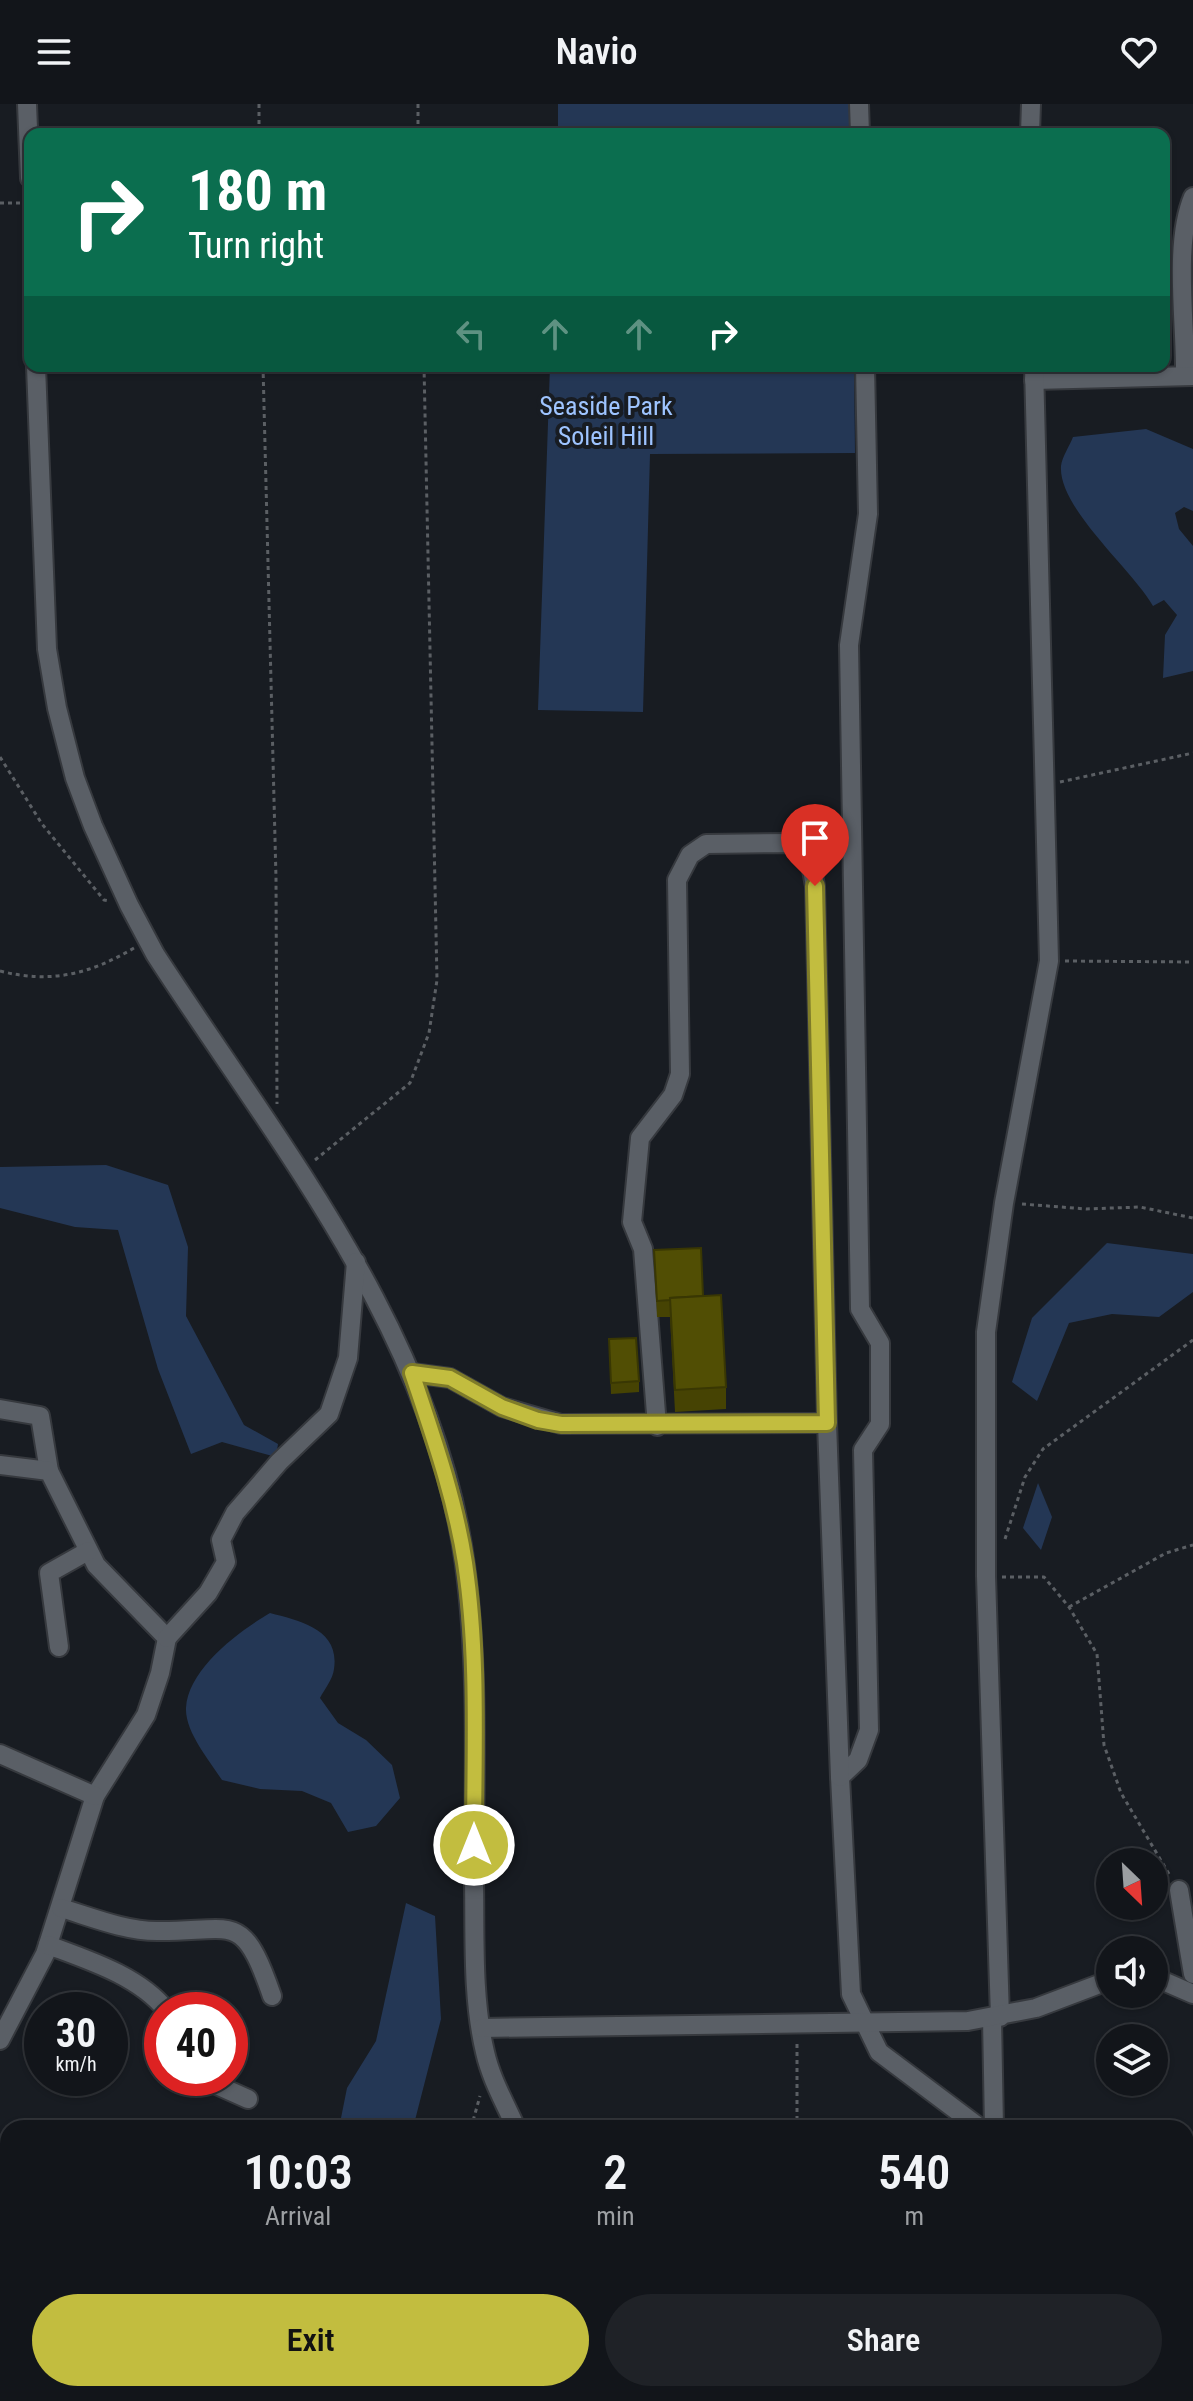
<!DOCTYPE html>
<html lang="en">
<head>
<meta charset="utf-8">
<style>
	:root { --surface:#12151a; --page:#1f2227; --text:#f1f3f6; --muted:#9c9fa2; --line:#313439; --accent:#c2bd3f }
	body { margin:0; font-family:"Roboto Condensed",sans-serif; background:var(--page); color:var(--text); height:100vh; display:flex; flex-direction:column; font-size:30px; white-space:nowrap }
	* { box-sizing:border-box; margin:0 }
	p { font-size:26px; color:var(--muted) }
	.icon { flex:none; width:44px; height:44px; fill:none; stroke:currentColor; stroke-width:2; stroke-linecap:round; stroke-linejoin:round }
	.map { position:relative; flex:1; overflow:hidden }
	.details { position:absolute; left:0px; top:2016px; width:1194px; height:282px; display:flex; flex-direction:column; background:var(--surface); border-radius:24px 24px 0 0; box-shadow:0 2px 6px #0004,0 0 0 2px var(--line) }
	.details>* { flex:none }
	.guide { position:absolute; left:24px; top:24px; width:1146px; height:244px; border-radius:16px; box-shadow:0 2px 6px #0004,0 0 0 2px var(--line); background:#0b6e4f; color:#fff; overflow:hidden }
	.needle { width:52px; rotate:155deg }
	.fabs { position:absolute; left:1096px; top:1744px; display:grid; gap:16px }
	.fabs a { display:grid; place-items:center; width:72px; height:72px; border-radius:50%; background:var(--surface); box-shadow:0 2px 6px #0004,0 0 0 2px var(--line); font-size:40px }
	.speed { position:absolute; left:24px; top:1888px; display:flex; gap:16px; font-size:40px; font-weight:700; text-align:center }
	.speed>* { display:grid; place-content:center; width:104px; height:104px; border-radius:50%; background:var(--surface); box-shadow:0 2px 6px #0004,0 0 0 2px var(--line); line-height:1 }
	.speed small { font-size:20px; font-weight:400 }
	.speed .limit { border:12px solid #d22; background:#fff; color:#111 }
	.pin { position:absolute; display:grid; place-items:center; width:68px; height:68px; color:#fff; margin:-82px -34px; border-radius:50% 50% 50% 0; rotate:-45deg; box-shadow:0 0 8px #0007 }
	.pin .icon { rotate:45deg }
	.me { position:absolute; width:88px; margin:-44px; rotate:0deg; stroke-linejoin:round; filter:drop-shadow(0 0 6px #0008) }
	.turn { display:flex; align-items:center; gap:28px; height:168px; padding:0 32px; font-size:36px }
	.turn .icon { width:104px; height:104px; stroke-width:2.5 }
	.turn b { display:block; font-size:56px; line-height:68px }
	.lanes { display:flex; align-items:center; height:76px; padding:0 32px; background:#0003; justify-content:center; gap:40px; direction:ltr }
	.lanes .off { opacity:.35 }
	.eta { display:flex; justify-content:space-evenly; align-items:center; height:136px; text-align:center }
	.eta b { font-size:48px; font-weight:600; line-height:56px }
	.action { display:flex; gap:16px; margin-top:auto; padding:16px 32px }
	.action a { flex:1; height:92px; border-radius:48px; background:var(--accent); color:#111; font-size:32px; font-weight:600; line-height:92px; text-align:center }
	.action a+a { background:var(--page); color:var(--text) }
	header { display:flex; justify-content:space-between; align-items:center; height:104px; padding:0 32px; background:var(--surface); font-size:36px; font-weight:600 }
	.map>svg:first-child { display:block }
</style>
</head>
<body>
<header><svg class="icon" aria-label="menu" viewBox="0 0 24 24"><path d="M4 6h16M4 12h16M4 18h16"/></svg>Navio<svg class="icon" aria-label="heart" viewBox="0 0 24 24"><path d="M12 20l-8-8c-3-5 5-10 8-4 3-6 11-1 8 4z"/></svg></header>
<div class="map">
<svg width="1193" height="2297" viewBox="0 0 1193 2297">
	<rect width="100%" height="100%" fill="#181c22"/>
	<g fill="#243755">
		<path d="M558 0H849L851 30H558Z"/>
		<path d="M550 262H854L855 349 650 350 643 608 538 606Z"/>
		<path d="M1146 325 1193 345V407L1184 403 1175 409 1179 425 1193 442V567L1163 574 1165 531 1177 511 1164 496 1153 502C1132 465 1058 404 1061 362 1062 353 1070 341 1073 333Z"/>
		<path d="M106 1061 168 1081 188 1143 186 1212 244 1321 278 1340 276 1353 222 1338 191 1350 158 1265 118 1126 75 1123 0 1104V1063Z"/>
		<path d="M1107 1139 1193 1150V1188L1159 1213 1112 1210 1069 1219 1037 1297 1012 1278 1032 1214Z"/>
		<path d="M1038 1379 1052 1413 1041 1446 1023 1424Z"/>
		<path d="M270 1509C300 1517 340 1525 334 1565 333 1575 324 1586 320 1594L338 1619 366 1636 392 1661 400 1694 376 1722 348 1728 331 1699 302 1687 260 1685 222 1676C210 1657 185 1628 186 1604 188 1565 239 1527 270 1509Z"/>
		<path d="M406 1799 435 1812 441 1915 413 2024H339L347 1984 376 1937Z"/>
		<path d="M150 2290H205V2297H149Z"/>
	</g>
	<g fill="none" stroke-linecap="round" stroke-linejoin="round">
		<g stroke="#36393e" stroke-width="22">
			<g id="minor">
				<path d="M27 0 30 74"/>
				<path d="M859 0 860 30"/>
				<path d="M1030 30 1031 0"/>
				<path d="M36 262 47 545 57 604 75 674 93 722 129 801 155 850C278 1040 434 1229 465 1461 479 1565 474 1672 474 1777 475 1833 472 1894 485 1948 491 1975 505 1999 516 2024"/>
				<path d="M865 262 868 410 849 541 860 1205 880 1239V1320L863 1346 869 1626 858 1656 840 1673 851 1890 879 1948 980 2024"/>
				<path d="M1185 272C1186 219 1173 141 1193 93"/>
				<path d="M1034 276 1193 272"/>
				<path d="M412 1269 450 1274 502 1303 561 1320 827 1319"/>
				<path d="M0 1305 40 1312 49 1367"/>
				<path d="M657 1322 643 1145 632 1118 640 1034 673 991 680 970 677 776 690 751 706 740 793 739 810 755 815 782 827 1319 840 1673"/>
				<path d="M0 1361 49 1367 96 1461 167 1534 160 1569 146 1611 95 1692 45 1850 0 1936"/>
				<path d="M167 1534 208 1489 226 1458 221 1436 235 1409 279 1358 329 1310 348 1254 356 1158"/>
				<path d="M59 1543 49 1469 88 1447"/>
				<path d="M0 1650 95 1692"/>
				<path d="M1179 1786 1193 1870"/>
				<path d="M61 1804C91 1813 125 1827 157 1827 234 1828 242 1805 272 1892"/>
				<path d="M48 1841C88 1856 139 1872 166 1906"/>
				<path d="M1154 1873 1193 1890"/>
				<path d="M1000 1913 986 1472V1228L1004 1099 1049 857 1034 262"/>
				<path d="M992 1914 994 2024"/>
				<path d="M482 1924 968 1917 1036 1904 1110 1876"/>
				<path d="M201 1974 248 1995"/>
				<path d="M1186 2256 1193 2255"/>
				<path d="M611 2290 612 2297"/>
				<path d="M1077 2290 1078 2297"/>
			</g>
		</g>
		<g stroke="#5b5f64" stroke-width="3" stroke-dasharray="4 4" stroke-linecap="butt">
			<path d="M259 0V30"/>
			<path d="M418 0V30"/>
			<path d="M0 99H30"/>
			<path d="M263 262 276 774 277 1000"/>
			<path d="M0 653 42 720 104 796 109 797"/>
			<path d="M1060 678 1193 649"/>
			<path d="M1065 857 1193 858"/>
			<path d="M0 867C51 880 90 870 134 844"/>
			<path d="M315 1056 410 979 429 929 437 876 424 262"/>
			<path d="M1022 1100 1086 1105 1140 1103 1193 1114"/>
			<path d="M1005 1435 1025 1373 1043 1345 1193 1236"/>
			<path d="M1002 1473H1044L1069 1503 1097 1550 1104 1641 1121 1689 1169 1770"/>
			<path d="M1069 1503 1166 1449 1193 1441"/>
			<path d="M471 2024 480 1992"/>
			<path d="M797 2024V1936"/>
			<path d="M644 2290 645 2297"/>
			<path d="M799 2290V2297"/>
			<path d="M999 2290 1000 2297"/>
			<path d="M387 2297 389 2290"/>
		</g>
		<use href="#minor" stroke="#5a5f66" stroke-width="18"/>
	</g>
	<g fill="#464303">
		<path d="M654 1146 703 1192 726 1283V1305L675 1308 670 1213H657Z"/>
		<path d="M609 1235 639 1277V1288L611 1290Z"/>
	</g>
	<g fill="#514e04" stroke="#393703" stroke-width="2">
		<path d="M701 1144 703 1192 670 1194V1196L657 1197 654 1146Z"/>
		<path d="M721 1191 726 1283 675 1286 670 1194Z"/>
		<path d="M636 1234 639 1277 611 1279 609 1235Z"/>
	</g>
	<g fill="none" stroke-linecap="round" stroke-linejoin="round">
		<g stroke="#7e7b29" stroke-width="20">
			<path id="route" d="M474 1741C474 1647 479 1552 465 1459 455 1394 433 1332 412 1269L450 1274 502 1303 538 1316 561 1320 827 1319 815 782"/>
		</g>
		<use href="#route" stroke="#c2bd3f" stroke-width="14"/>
	</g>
	<g text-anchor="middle" stroke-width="8" stroke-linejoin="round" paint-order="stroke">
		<g font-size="26" fill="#9ec4ff" stroke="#181c22">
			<text x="606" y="311">Seaside Park<tspan x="606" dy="30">Soleil Hill</tspan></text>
		</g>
	</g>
</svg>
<div class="fabs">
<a><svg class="needle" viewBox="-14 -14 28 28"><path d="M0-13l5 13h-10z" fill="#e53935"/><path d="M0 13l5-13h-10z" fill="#9c9fa2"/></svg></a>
<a><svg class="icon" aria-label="sound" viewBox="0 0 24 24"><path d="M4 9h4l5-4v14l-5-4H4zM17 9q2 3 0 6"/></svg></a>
<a><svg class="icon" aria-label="layers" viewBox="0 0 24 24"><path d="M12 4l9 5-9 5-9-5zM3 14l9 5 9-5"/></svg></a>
</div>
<div class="speed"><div>30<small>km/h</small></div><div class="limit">40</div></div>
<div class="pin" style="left:815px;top:782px;background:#d93025"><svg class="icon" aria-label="arrive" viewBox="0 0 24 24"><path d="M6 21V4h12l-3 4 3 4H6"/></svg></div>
<svg class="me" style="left:474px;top:1741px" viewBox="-20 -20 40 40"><circle r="17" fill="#c2bd3f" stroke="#fff" stroke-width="3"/><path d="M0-11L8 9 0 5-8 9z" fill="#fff"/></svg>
<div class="guide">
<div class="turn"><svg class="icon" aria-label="right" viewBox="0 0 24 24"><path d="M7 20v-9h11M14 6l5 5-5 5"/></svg><div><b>180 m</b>Turn right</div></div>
<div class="lanes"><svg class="icon off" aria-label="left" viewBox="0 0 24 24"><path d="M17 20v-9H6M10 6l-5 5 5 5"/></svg><svg class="icon off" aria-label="ahead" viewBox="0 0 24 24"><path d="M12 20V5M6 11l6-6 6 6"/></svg><svg class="icon off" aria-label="ahead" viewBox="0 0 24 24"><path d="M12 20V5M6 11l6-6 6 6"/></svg><svg class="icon" aria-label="right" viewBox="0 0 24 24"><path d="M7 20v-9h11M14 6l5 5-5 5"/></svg></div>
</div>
<section class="details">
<div class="eta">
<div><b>10:03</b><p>Arrival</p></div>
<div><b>2</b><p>min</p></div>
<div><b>540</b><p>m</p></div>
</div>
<div class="action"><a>Exit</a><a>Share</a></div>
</section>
</div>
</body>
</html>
